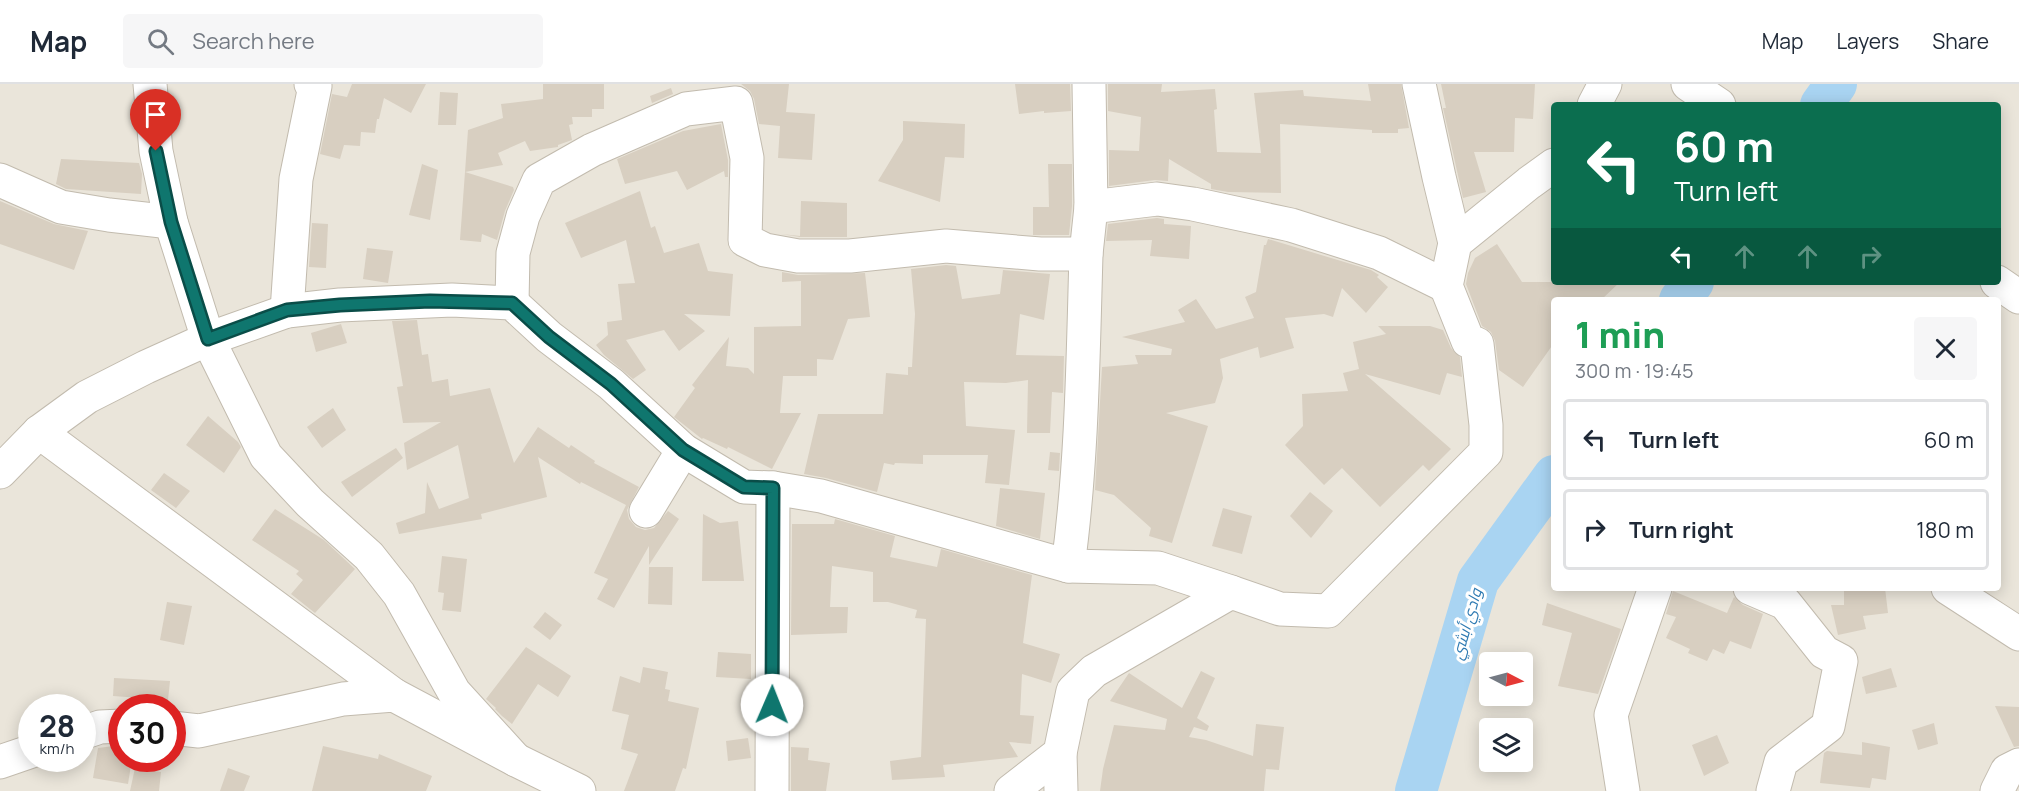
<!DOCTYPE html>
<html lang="en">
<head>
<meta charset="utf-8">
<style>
	:root { --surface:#fff; --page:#f6f6f7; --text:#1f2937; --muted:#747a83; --line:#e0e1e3 }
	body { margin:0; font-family:Manrope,Cairo,sans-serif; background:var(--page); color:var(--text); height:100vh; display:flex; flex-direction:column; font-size:22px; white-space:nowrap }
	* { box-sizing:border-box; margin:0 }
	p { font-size:20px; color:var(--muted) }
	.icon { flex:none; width:33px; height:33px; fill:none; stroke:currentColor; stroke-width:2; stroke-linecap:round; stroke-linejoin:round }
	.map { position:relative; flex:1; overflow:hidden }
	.panel { position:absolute; left:1551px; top:213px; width:450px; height:294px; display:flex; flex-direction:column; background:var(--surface); border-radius:6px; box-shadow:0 3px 15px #0003 }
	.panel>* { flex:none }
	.hud { position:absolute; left:1551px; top:18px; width:450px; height:183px; border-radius:6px; box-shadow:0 3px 15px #0003; background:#0b6e4f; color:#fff; overflow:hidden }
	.needle { width:39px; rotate:96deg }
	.buttons { position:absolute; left:1479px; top:568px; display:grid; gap:12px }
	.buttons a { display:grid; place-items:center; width:54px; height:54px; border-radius:6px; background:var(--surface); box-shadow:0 3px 15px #0003; font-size:30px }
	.speed { position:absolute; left:18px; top:610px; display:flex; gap:12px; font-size:30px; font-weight:700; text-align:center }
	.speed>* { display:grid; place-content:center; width:78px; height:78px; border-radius:50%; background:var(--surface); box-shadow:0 3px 15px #0003; line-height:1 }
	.speed small { font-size:15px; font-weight:400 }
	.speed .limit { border:9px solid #d22; background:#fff; color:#111 }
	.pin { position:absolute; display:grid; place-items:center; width:51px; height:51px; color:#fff; margin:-62px -26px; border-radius:50% 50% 50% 0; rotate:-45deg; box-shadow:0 0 6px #0007 }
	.pin .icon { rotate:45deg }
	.me { position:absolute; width:66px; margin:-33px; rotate:1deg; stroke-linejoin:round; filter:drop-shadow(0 0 4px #0008) }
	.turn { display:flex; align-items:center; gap:21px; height:126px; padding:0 24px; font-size:27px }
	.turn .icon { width:78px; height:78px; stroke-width:2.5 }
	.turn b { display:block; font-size:42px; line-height:51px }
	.lanes { display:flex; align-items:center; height:57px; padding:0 24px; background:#0003; justify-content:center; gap:30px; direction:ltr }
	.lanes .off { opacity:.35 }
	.round { display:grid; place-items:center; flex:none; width:63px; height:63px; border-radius:6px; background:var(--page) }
	.summary { display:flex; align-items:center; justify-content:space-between; height:102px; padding:0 24px }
	h1 { font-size:36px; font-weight:800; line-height:45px; color:#1e9e55 }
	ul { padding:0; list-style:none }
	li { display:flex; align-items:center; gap:18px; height:81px; margin:0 12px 9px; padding:0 12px; border:3px solid var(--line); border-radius:6px }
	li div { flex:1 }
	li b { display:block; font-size:22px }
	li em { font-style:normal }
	header { display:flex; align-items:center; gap:36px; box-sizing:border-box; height:84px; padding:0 30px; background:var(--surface); border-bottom:2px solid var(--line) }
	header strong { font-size:28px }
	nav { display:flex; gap:33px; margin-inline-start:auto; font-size:21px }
	.search { width:420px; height:54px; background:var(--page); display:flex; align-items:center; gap:15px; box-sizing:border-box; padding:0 21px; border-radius:6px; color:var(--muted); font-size:22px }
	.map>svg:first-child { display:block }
</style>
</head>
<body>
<header>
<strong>Map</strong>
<div class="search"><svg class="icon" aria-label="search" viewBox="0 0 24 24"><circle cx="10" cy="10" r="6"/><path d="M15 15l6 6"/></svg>Search here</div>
<nav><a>Map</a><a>Layers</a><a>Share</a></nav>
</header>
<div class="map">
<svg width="2019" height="707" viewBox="0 0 2019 707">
	<rect width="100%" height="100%" fill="#f6f3ec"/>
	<path fill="#eae5da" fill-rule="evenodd" d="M0 0H2019V707H0ZM1554 21H1998V198H1554ZM1554 216H1998V504H1554ZM1490 579H1522V612H1490ZM32 624H82V675H32ZM122 624H172V675H122ZM1490 645H1522V678H1490Z"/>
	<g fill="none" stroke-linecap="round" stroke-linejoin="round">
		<g stroke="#a9d4f2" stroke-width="42">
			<path d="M1821 21 1836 0"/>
			<path d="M1680 216 1693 198"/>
			<path d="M1416 707 1478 497 1554 392"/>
		</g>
	</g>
	<g fill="#d8cfc1">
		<path d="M352 0H426L411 29 384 14 379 35H377L375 49 361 48 360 62 344 61 340 75 320 70 332 10 347 13Z"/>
		<path d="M543 0H604V25H592V33H572L573 40 569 41 572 56 558 61V63L530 67 525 57 498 69 503 81 465 88 468 46 503 34 501 20 543 15Z"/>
		<path d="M741 0H789L786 28 815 30 812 76 778 74 780 42 759 40 754 15 750 7Z"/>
		<path d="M1015 0H1070L1071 27 1044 29V27L1019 30Z"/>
		<path d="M1108 0H1162L1161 8 1215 5 1217 25 1214 26 1217 68 1261 69 1254 9 1303 6 1304 12 1371 17 1368 0H1401L1409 44 1398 45V49H1372V46L1280 40 1281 109 1228 108 1211 105V100L1169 75 1168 97 1155 96 1109 102V66L1139 67 1141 33 1108 27Z"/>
		<path d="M1441 0H1535L1533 35 1515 34 1514 68H1474L1486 108 1463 114 1443 24H1446Z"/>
		<path d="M671 4 673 10 652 19 650 12Z"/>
		<path d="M440 8 458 9 456 41H438Z"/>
		<path d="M903 37 965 40 964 74 945 73 940 118 878 97 903 56Z"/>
		<path d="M721 40 728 76V93H725L724 87 687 106 677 87 625 100 617 75 683 47Z"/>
		<path d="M61 75 139 79 142 90 141 110 66 105 56 100Z"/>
		<path d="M422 80 438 86 430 136 409 131Z"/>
		<path d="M1048 80H1072V122L1069 151H1033V123H1049Z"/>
		<path d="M465 88 513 103 514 106 505 127 497 156 482 150 481 158 460 156Z"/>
		<path d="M640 107 651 144 655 142 664 169 699 159 708 187 733 190 730 232 684 230 705 247 679 267 664 246 626 256 646 286 633 295 604 271 596 261 608 251 607 238 622 236 618 200 635 199 626 156 581 174 565 139Z"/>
		<path d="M0 117 54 140 88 147 74 186 0 160Z"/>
		<path d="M801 117 847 119V153H800L781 150 800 152Z"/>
		<path d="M1157 134 1164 135V140L1191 142 1189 175 1150 172 1152 156 1106 157 1108 140Z"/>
		<path d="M312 139 328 140 326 184 309 183Z"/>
		<path d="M1268 155 1371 186 1379 191 1377 193 1388 203 1366 229 1342 204 1333 233 1324 230 1285 234 1294 264 1260 274 1258 263 1220 275 1223 294 1215 319 1166 329 1208 342 1172 459 1149 452 1151 444 1114 411 1095 406 1102 283 1138 280 1135 271H1171L1172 265 1122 253 1185 238 1178 226 1196 215 1216 245 1254 234 1245 213 1256 208 1264 161H1266Z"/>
		<path d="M1497 160 1522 198H1620L1601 216H1554V259L1523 303 1499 286 1495 257 1491 248 1482 242 1466 200 1468 189 1475 174Z"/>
		<path d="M367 164 393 167 388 199 363 195Z"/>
		<path d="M946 181 956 182 962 215 1000 210 1003 186 1050 190 1044 236 1020 230 1016 271 1064 272 1063 309 1052 308 1050 349H1027L1028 296 1006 299 964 298 966 342 1015 346 1009 401 985 399 988 371H923V380L895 379 894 381 884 379 877 408 826 394 804 390 818 330H883L886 289 908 291V283H912L915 230 911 185Z"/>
		<path d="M782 188 798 191 865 189 870 233 848 235 833 276 817 275V292H783L780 329H801L772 385 728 363 727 365 703 354 702 355 674 333 695 304 692 301 729 253 726 282 748 284 754 290V243L801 242V197L782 198Z"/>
		<path d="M417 236 422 271 428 270 432 298 448 295 450 312 490 304 514 379 538 343 569 364 571 361 595 377 594 379 639 403 627 426 629 435 636 443 645 446 654 444 668 427 679 435 649 481V462L614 524 597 515 608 495 594 489 626 421 581 398 580 400 538 373 547 413 481 430 482 435 399 450 396 439 425 429 427 398 439 425 469 414 458 361 407 386 404 359 441 338 403 339 397 303 403 302 392 237Z"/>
		<path d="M341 240 347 259 316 268 311 249Z"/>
		<path d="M1378 242H1430L1443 246 1451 264 1460 273 1462 293 1447 289 1440 311 1365 290 1451 365 1429 387 1423 381 1380 423 1342 384 1324 401 1285 361 1303 342 1302 310 1348 307 1343 289 1359 285 1353 258 1386 250Z"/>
		<path d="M333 324 346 346 322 364 307 343Z"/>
		<path d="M208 332 238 358 241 363 224 389 186 361Z"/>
		<path d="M396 364 403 374 352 413 341 398Z"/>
		<path d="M1050 368 1060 369 1059 387 1048 386Z"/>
		<path d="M164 389 190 407 176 424 151 406Z"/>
		<path d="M1000 404 1045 409 1040 455 996 442Z"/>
		<path d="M1310 408 1333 427 1311 454 1290 432Z"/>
		<path d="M1223 424 1252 432 1242 470 1212 462Z"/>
		<path d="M275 425 324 456 355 485 315 529 291 510 303 496 296 490 299 487 252 456Z"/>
		<path d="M703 430 720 439 738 437 744 497H702Z"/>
		<path d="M835 435 895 452 890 473 937 483 941 465 1032 491 1023 559 1060 570 1051 599 1022 590 1020 631 1034 632 1031 660 1009 658 1018 673 943 681 945 693 892 696 890 677 921 673 926 535 915 534 917 526 888 518H873V488L832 482 830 523H848L847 549 791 551 792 440H834Z"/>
		<path d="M442 472 467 475 461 528 442 526 444 509 438 508Z"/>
		<path d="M649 483H673L672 521 648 520Z"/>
		<path d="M1844 504H1885L1888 529 1863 532 1866 545 1838 551 1831 521H1844Z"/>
		<path d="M1673 507 1727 529 1734 513 1743 521 1763 530 1751 565 1730 557 1724 570 1713 565 1707 577 1688 569 1690 565 1666 554 1676 533 1666 530Z"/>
		<path d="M167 518 192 522 184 561 160 556Z"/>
		<path d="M1547 519 1621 545 1598 610 1558 602 1572 549 1542 541Z"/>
		<path d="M545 528 562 541 550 556 533 543Z"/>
		<path d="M526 563 571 592 558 613 538 600 512 640 502 632 495 625 496 624 486 615Z"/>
		<path d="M718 568 751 570V595L716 593Z"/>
		<path d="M643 583 668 588 665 605 670 606 668 617 699 624 686 685 683 684 675 707H624L638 670 621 665 629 631 612 627 620 592 640 599Z"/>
		<path d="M1891 584 1897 603 1866 610 1862 593Z"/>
		<path d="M1201 587 1215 594 1197 634 1209 642 1207 647 1194 643 1189 653 1206 656 1253 672 1256 640 1284 643 1279 686 1266 685 1264 707H1100L1103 685 1114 641 1165 646 1167 635 1110 617 1129 589 1182 624Z"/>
		<path d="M114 594 170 597 168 616 113 612Z"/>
		<path d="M1995 622 2019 623V662L2014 663Z"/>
		<path d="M1934 639 1938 660 1918 666 1912 646Z"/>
		<path d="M1717 651 1729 679 1704 692 1692 661Z"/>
		<path d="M748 654 751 674 728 677 726 657Z"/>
		<path d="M1862 658 1890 663 1886 696 1872 694 1870 704 1820 699 1824 669 1827 667 1862 671Z"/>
		<path d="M122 661V675H132L128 700 93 694 98 664Z"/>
		<path d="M323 662 378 675 379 670 432 692 426 707H312Z"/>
		<path d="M791 663 809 664 808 676 830 679 826 707H791Z"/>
		<path d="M135 684 161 688 159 707H130Z"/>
		<path d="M228 684 250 692 244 707H220Z"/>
	</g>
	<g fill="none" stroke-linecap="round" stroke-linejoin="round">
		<g stroke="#c2bbae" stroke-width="35">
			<g id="minor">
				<path d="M150 0 156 67 171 138 208 255 266 372 310 419 369 472 399 510 454 608 516 676"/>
				<path d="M1089 0 1091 123"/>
				<path d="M1419 0 1439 93 1455 159"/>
				<path d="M1688 0 1719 21"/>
				<path d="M1594 21 1605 0"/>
				<path d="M0 96 61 123 109 131 171 138"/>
				<path d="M1086 170 1091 123 1157 115 1193 120 1291 141 1379 169 1446 202"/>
				<path d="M1997 198 2019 213"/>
				<path d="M512 219 513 169 523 132 539 96 592 66 686 25 736 19 747 74 745 156 765 166 798 172H850L946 162 1040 170H1086C1083 275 1082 379 1068 482"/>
				<path d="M287 227 296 95 315 2 311 0"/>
				<path d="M39 348 394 611"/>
				<path d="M0 388 39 348 87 313 146 283 208 255 287 227 340 221 452 216 512 219 549 253 611 300 683 366 744 403 773 404 821 412 1068 482 1158 484 1231 508"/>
				<path d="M646 427 683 366"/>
				<path d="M1750 504 1785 519 1824 568 1841 577 1828 642 1781 678 1773 707"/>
				<path d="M1948 504 2019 550"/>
				<path d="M172 644 199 647 343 615 394 611 516 676 579 707"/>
				<path d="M82 649 100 643 122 642"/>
				<path d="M1060 669 1061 707"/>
				<path d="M0 678 32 667"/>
				<path d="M772 707 773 404"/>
				<path d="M1011 707 1060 669 1073 607 1094 587 1231 508 1280 525 1328 527 1486 368V341L1477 260 1468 257 1446 202 1455 159 1529 99 1554 81"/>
				<path d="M1623 707 1611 631 1655 504"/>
				<path d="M1997 707 2007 687 2019 681"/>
			</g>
		</g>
		<use href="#minor" stroke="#fff" stroke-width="33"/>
	</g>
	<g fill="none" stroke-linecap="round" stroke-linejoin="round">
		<g stroke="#0a4d48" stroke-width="15">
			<path id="route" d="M156 67 171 138 208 255 287 226 340 221 430 217 512 219 549 253 611 300 683 366 744 403 773 404 772 621"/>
		</g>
		<use href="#route" stroke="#0f766e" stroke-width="10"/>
	</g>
	<g text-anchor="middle" stroke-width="6" stroke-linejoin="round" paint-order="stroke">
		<g font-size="16" font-style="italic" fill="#2e7ab2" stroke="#fff">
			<text transform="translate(1466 540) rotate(-74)" y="6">وادي أبشي</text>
		</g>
	</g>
</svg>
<div class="buttons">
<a><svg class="needle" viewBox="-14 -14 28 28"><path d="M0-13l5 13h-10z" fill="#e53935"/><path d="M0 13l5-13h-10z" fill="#747a83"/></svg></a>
<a><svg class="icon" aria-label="layers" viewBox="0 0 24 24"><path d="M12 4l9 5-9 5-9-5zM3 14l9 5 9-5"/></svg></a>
</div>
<div class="speed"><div>28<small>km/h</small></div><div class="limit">30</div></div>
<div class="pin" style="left:156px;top:67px;background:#d93025"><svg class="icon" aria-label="arrive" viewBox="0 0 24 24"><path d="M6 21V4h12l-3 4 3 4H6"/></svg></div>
<svg class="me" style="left:772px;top:621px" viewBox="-20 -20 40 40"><circle r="19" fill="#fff"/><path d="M0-13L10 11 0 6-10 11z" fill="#0f766e"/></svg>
<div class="hud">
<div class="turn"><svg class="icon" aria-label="left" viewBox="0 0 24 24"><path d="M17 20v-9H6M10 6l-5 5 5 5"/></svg><div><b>60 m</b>Turn left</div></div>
<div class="lanes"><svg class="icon" aria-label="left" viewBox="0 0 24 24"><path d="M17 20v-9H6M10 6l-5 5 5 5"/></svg><svg class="icon off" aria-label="ahead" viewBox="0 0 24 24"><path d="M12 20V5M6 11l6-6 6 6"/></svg><svg class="icon off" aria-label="ahead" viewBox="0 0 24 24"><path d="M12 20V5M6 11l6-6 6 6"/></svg><svg class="icon off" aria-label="right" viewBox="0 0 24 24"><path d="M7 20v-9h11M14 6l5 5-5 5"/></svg></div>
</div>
<section class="panel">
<div class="summary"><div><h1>1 min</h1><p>300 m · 19:45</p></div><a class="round"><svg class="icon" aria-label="close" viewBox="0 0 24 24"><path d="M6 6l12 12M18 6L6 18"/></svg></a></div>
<ul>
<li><svg class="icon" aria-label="left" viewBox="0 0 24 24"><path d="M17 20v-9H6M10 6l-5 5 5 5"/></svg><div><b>Turn left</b></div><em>60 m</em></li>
<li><svg class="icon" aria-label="right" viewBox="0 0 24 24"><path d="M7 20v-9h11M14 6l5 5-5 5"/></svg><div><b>Turn right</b></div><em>180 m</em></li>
</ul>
</section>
</div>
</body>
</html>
